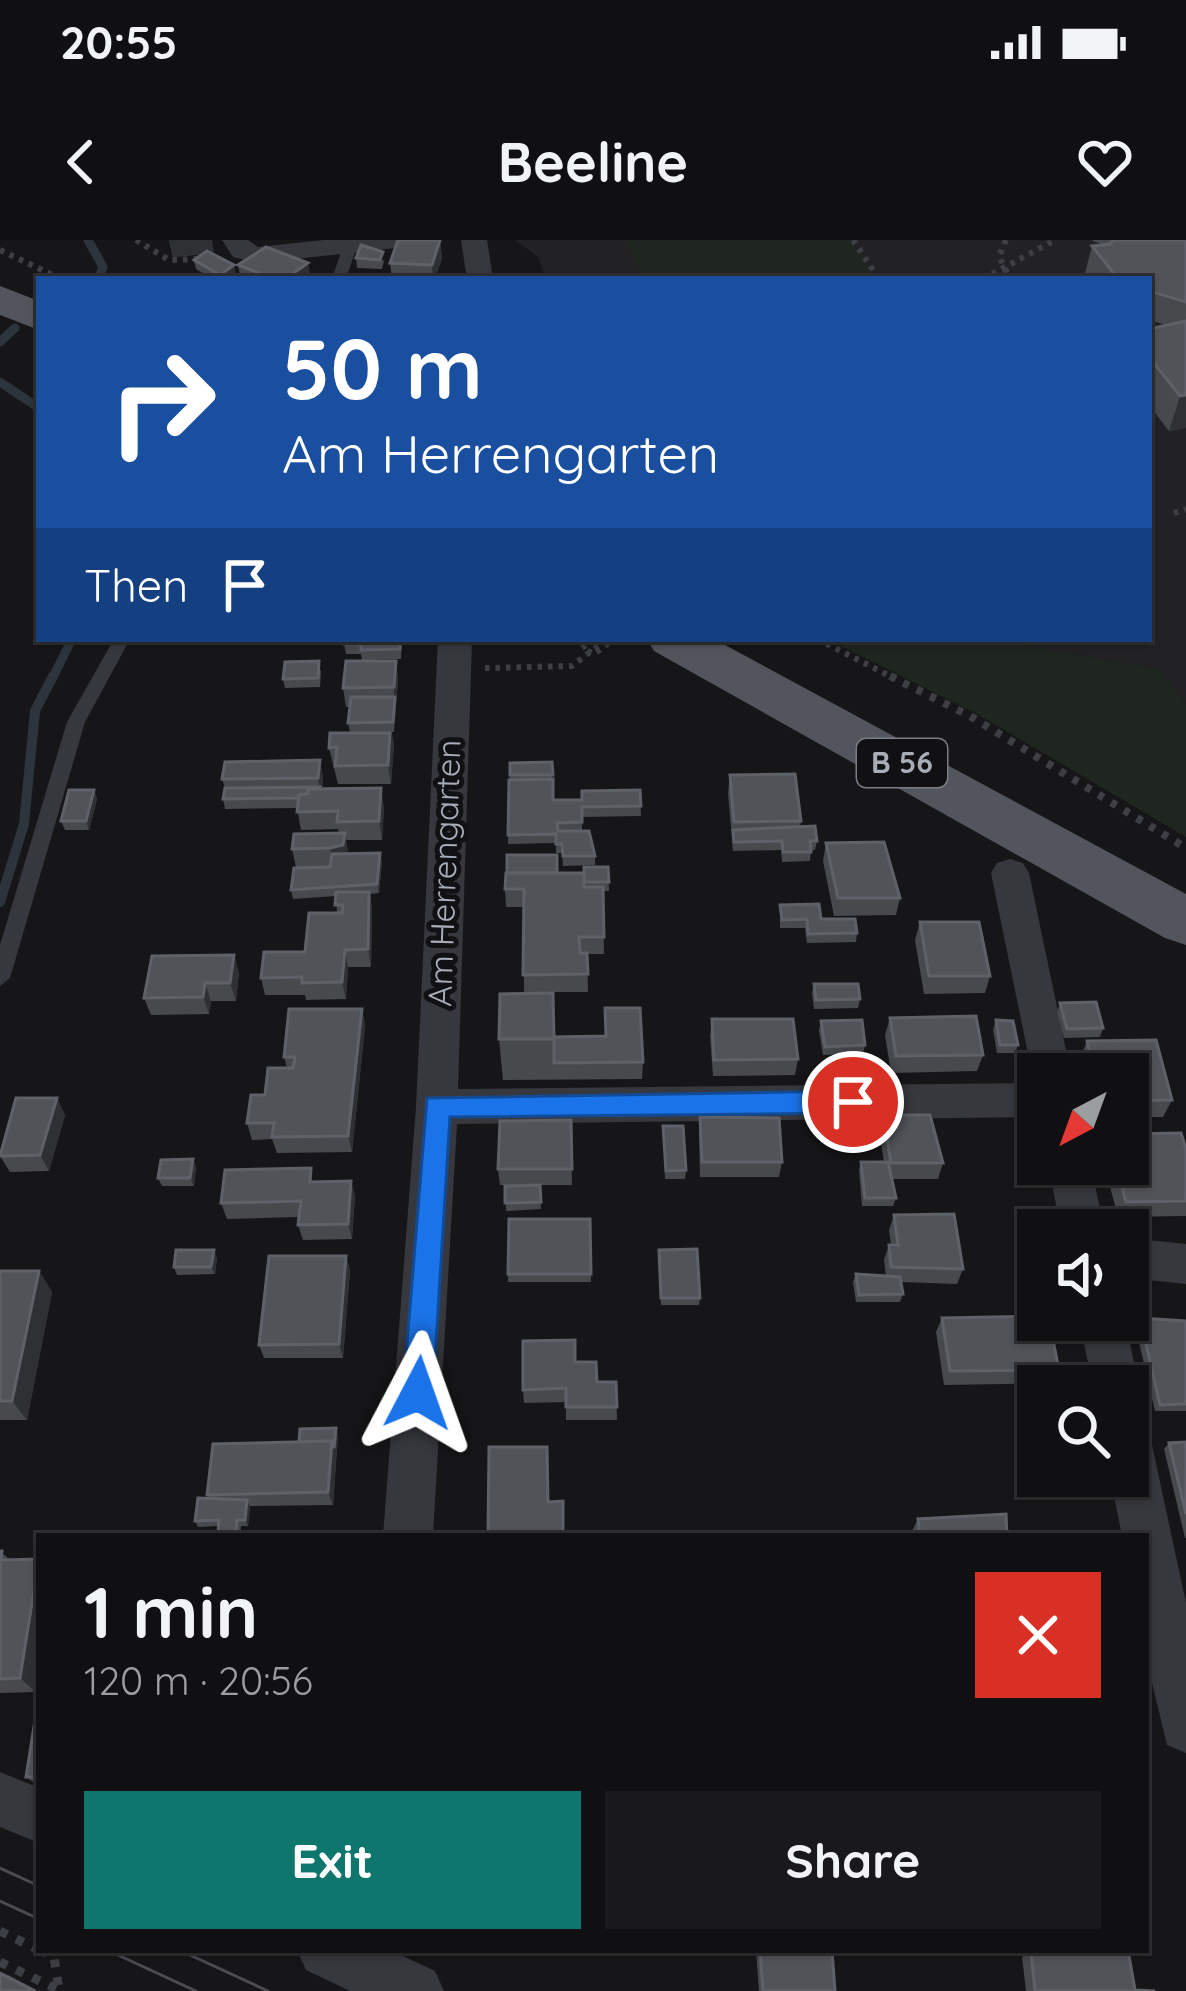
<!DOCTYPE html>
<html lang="en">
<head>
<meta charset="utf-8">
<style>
	:root { --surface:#101012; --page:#19191b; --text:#f1f3f6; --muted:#9c9d9f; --line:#303032; --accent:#0f766e }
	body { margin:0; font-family:Quicksand,sans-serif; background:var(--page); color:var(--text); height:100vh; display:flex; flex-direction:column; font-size:45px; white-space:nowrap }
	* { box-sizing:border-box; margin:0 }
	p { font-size:39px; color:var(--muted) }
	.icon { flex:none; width:66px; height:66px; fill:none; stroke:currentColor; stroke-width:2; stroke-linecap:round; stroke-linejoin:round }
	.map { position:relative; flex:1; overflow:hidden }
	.details { position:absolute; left:36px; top:1293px; width:1113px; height:420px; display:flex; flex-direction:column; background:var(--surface); border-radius:0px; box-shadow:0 3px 9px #0004,0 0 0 3px var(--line) }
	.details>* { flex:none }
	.top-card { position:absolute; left:36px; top:36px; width:1116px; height:366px; border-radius:0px; box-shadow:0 3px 9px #0004,0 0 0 3px var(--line); background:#1a4fa0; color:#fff; overflow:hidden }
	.needle { width:78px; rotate:221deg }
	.controls { position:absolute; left:1017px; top:813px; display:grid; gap:24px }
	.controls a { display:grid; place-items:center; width:132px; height:132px; border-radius:0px; background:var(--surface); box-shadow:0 3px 9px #0004,0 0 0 3px var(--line); font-size:60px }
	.pin { position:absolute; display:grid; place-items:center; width:102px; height:102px; color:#fff; margin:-51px; border:6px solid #fff; border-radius:50%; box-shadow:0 3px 12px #0007 }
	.me { position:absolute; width:132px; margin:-66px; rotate:4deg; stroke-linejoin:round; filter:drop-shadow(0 0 9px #0008) }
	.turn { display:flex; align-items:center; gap:42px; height:252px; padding:0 48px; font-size:54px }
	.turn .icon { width:156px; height:156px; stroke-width:2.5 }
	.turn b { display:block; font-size:84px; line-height:102px }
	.then { display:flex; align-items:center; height:114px; padding:0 48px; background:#0003; gap:24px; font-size:45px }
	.round { display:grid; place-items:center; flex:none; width:126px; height:126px; border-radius:0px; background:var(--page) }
	.summary { display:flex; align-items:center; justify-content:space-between; height:204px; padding:0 48px }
	h1 { font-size:72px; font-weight:800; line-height:90px }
	.cta { display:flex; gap:24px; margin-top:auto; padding:24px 48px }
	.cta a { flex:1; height:138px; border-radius:0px; background:var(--accent); color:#fff; font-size:48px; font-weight:800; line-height:138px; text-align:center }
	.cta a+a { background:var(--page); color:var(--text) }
	.status { display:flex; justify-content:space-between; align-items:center; height:84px; padding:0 60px; background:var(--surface); direction:ltr }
	.status svg { height:33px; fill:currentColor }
	header { display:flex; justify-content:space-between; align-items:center; height:156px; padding:0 48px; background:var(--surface); font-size:54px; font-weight:800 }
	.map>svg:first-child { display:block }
</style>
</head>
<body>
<div class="status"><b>20:55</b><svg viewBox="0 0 49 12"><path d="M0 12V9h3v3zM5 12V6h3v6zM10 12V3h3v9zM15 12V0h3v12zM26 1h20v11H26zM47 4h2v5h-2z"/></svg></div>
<header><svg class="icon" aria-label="back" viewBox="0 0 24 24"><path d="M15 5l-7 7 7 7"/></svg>Beeline<svg class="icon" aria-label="heart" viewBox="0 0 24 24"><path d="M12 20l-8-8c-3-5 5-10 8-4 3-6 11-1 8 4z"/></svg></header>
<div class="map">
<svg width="1186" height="1751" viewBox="0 0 1186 1751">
	<rect width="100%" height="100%" fill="#161618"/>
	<path fill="#222225" d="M515 0H1186V464L1159 429 988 399H1149V39H546L538 17Z"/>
	<g fill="#1e261f">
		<path d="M625 0H851L877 39H645Z"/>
		<path d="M827 399H988L1159 429 1186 464V597L977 474Z"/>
	</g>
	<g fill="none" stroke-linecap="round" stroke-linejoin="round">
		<g stroke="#2c353c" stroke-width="9">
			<path d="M88 0 103 27 98 39"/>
			<path d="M0 102 15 88"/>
			<path d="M0 142 39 168"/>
			<path d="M52 439 72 399"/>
		</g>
		<path stroke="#2c353c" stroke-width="10" d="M0 662 24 584 35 471 53 436"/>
		<g stroke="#3d3f44" stroke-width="6" stroke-dasharray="4.5 6" stroke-linecap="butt">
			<path d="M136 0 169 20 203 19"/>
			<path d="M853 0 879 39"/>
			<path d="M1006 0 999 16 1010 39"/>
			<path d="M0 10 61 39"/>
			<path d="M983 39 1055 0"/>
			<path d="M1174 273 1186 269"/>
			<path d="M817 399 896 439"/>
			<path d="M485 428 572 426 603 402 598 399"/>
		</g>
		<path stroke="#3d3f44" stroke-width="8" stroke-dasharray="6 9" stroke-linecap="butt" d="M890 436 970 476 1186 608"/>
		<g stroke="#3d3f44" stroke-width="9" stroke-dasharray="8 10" stroke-linecap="butt">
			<path d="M0 1691 39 1710"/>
			<path d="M40 1710 54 1717 59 1750"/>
			<path d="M0 1722 61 1751"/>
		</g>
		<g fill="#37383d" fill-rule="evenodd">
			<path d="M350 2 357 6 346 39H332L343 6Z"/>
			<path d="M114 399H130L85 482 10 738 0 746V705L67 482Z"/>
		</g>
		<g fill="#37383d" fill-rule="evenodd">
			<path d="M222 0H248L258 7 324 0H409L396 8 258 23 233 17Z"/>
			<path d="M461 0H487L493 39H467Z"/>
			<path d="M438 399H472L458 849 1034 843 991 633 997 623 1010 619 1023 623 1029 633 1071 834H1038V877L457 884 433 1296H383L416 867Z"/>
			<path d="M1048 924H1090L1105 990H1061Z"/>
			<path d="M1128 998 1186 1004V1044L1128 1038Z"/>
			<path d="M1079 1080H1125L1139 1146 1133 1161 1128 1163V1146H1093Z"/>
			<path d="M1128 1182 1145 1189 1152 1205 1186 1363V1513L1167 1505 1146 1418V1296H1122L1110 1236H1128Z"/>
			<path d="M0 1532 39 1548V1603L0 1587Z"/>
			<path d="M297 1710H390L435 1731 444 1751H350L306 1730Z"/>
		</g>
		<g fill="#53555c" fill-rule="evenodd">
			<path d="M0 46 39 61V90L0 75Z"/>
			<path d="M647 399H714L1186 654V705L1165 698 654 411Z"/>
		</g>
		<g stroke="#4a4c52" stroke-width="3">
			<path d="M0 1628 39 1646"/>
			<path d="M0 1661 39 1679"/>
			<path d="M107 1710 196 1751"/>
			<path d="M179 1710 268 1751"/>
		</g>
		<path stroke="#3d3f44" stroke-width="6" stroke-dasharray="4.5 6" stroke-linecap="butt" d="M594 399 582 408 594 414 611 401"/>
	</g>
	<g fill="#47494d">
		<path d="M169 0 214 12 210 13 236 34 229 39H213L196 29 194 20 203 14 173 17Z"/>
		<path d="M440 0 442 18 435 39H392L390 23Z"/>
		<path d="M1091 0H1186V188L1169 191 1149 165V89L1166 85 1149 80V39H1090L1085 33 1092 6 1103 5Z"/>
		<path d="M361 5 384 21 382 29 357 28 356 18Z"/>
		<path d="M238 25 311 39H241Z"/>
		<path d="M402 399 401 419 362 420 361 414H346L344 404Z"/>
		<path d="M396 421 398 439 394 492H350L348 483 350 467H346L343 448Z"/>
		<path d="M321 430 320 447 285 448 283 439Z"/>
		<path d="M394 503 391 544H338L329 508Z"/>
		<path d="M320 520 323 539 322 549 384 566 382 600H346L348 614 382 622 379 653 370 654 372 670 371 727H348L346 759 306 760 305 755H265L261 738 305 712 337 673 336 656 293 659 291 650 330 627H296L292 609 339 593 338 589 301 590 297 568 225 569 223 559 225 548 222 539Z"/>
		<path d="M552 522 553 560H582L640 550 641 576 582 577V591L595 616V625L563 626 562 613H556V603L508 604 510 523Z"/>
		<path d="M730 535 801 581 800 587 817 601 815 610H811L810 621 782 622 781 610 733 611 728 553Z"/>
		<path d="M94 550 97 559 89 590H65L61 581Z"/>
		<path d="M826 603 900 658 896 675 834 676 823 621Z"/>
		<path d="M608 627 609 651H603L604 714H587L588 752H524V667H506L505 649 557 633H584Z"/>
		<path d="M780 665 857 693 856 702 807 703 805 688H780Z"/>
		<path d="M920 682 990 736 985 753 924 754 915 700Z"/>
		<path d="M239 732 236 761H211L209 774 151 775 144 758Z"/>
		<path d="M814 744 860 759 858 768 814 769 812 753Z"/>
		<path d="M1060 763 1103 788 1100 797 1064 798 1057 772Z"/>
		<path d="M362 769 365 786 352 912 277 913 272 899 252 900 247 883 265 855 287 828 284 817Z"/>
		<path d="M890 778 983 815 977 831 891 833 885 795Z"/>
		<path d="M712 779 798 819 795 835 713 836 710 796Z"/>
		<path d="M996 780 1018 805 1015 813H997L993 789Z"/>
		<path d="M821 781 865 805 863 814 823 815 819 790Z"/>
		<path d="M605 796 643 822 642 839 503 840 499 799Z"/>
		<path d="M1087 801 1172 860 1163 877H1128V834H1084L1080 818Z"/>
		<path d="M57 858 65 875 49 931 10 932 0 916Z"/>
		<path d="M883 875 943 923 938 939H892L896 958 893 966H862L859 930 861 922H884L879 891Z"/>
		<path d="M700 877 782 922 779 937H700L699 893Z"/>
		<path d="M571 880 572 945H540L541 969 506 971 505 946 533 945H500L498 929Z"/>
		<path d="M663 886 686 930 685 939H665Z"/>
		<path d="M1186 909V976L1118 977 1104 924H1128Z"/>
		<path d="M193 919 196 927 194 946H162L158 938Z"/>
		<path d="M351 941 355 956 352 999 303 1000 298 985 299 977 227 979 221 963 315 942Z"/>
		<path d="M894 975 963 1029 957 1044 901 1042 903 1054 900 1062H856L853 1042 856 1034 886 1036 884 1020 889 1005H891L889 990Z"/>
		<path d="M590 979 591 1042H508V1034Z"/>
		<path d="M659 1010 700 1058 699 1065H661Z"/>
		<path d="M346 1016 350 1030 343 1118H264L259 1105Z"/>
		<path d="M217 1018 215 1034 177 1035 174 1027Z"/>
		<path d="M0 1031H39L52 1052 27 1180H0Z"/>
		<path d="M942 1078 1059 1130 1052 1143 944 1145 936 1092Z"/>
		<path d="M1140 1078 1186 1081V1171H1155L1135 1085Z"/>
		<path d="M576 1122 597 1142H616L617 1180H566V1162L524 1163 523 1150Z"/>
		<path d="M338 1195 333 1265 250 1266 248 1286H241L240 1296H220L218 1293V1286L198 1287 195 1281 209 1258 207 1255 299 1202Z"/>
		<path d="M1186 1202V1298H1185L1164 1209 1169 1203Z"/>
		<path d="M918 1279 1007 1296H912V1291Z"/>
		<path d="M0 1311 10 1320 39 1319V1434L36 1452 0 1453Z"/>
		<path d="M39 1461V1546L26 1537Z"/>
		<path d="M756 1710H832L835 1751H759Z"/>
		<path d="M1067 1710H1128L1135 1750 1155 1751H1026L1022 1717 1031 1712H1068Z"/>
	</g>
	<g fill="#2f3033">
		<path d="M169 0H212L214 12 173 17Z"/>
		<path d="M440 0 442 18 435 39H433L432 25Z"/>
		<path d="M308 23 311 39H285Z"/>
		<path d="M234 25 236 34 229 39H220V35Z"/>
		<path d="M1186 155V188L1169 191 1180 156Z"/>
		<path d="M396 421 398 439 394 492V447Z"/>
		<path d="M390 493H392L394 503 391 544 388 525Z"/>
		<path d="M320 520 323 539 320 567 318 538Z"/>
		<path d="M381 548 384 566 382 600 379 581Z"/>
		<path d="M94 550 97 559 89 590 86 581Z"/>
		<path d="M345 593 348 611 347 623 333 626 330 608Z"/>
		<path d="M380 613 382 622 379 653 377 644Z"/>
		<path d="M369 652 372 670 371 727 368 709Z"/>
		<path d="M345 710 348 727 346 759 342 742Z"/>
		<path d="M234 715 239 732 236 761 230 743Z"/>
		<path d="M205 743 211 761 209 774 203 757Z"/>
		<path d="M362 769 365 786 352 912 348 896Z"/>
		<path d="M57 858 65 875 49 931 40 915Z"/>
		<path d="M193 919 196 927 194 946 190 938Z"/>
		<path d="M351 941 355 956 352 999 348 984Z"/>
		<path d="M214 1010 217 1018 215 1034 211 1027Z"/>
		<path d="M346 1016 350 1030 343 1118 339 1104Z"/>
		<path d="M39 1031 52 1052 27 1180 12 1161Z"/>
		<path d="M336 1188 338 1195 333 1265 328 1252 332 1201Z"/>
		<path d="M247 1260 250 1267 248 1286 245 1280Z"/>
		<path d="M39 1327V1434L36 1452 20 1438Z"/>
		<path d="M0 1732 9 1735 39 1751H35Z"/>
	</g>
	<g fill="#525359" stroke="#5f6168" stroke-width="3">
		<path d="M398 0H440L432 25 390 23Z"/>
		<path d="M1113 0H1186V62L1149 51V39H1112L1115 35 1092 6 1110 4Z"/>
		<path d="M361 5 383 12 380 20 356 18Z"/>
		<path d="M266 7 308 23 285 39H275L238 25Z"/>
		<path d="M207 11 234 25 220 35 194 20Z"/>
		<path d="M1186 81V155L1180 156 1149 117V89Z"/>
		<path d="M344 399H400V409L361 410V404H344Z"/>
		<path d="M319 421 318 438 283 439 285 422Z"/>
		<path d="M346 421H396L394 447 343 448Z"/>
		<path d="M351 457H395L393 482 348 483Z"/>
		<path d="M330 493H390L388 525 335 526 337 507 329 508Z"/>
		<path d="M320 520 318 538 222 539 225 522Z"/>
		<path d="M552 522 553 535H510V523Z"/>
		<path d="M795 534 801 581 734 582 730 535Z"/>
		<path d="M553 539V560H582V551L640 550 641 566 582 567V582L557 583 558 591H589L595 616H563L562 604H556V594L508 595 509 540Z"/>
		<path d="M320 547 319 549H308V554L299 555 298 558 223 559 225 548Z"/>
		<path d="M381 548 379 581 337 582 338 571 297 572 299 555 308 554V549Z"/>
		<path d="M69 550H94L86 581H61Z"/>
		<path d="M815 586 817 601H810L811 612H783L782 601 734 602 733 590Z"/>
		<path d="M345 593 343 605 330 608 292 609 294 594Z"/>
		<path d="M884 602 900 658H838L826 603Z"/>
		<path d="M380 613 377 644 291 650 294 628 330 627 332 614Z"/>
		<rect x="507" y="615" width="50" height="18"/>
		<path d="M584 627H608L609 642H584Z"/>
		<path d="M506 633H584V647H603L604 697H579L580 713H587L588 734 523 735 524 649H505Z"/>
		<path d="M336 652H369L368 709 345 710 342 742 302 743V737L261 738 264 712H305L309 673H342L343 665H335Z"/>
		<path d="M819 664 821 679H855L857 693 808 694 807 679 782 680 780 665Z"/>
		<path d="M920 682H979L990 736H929Z"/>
		<path d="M234 715 230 743H205L203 757 144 758 152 716Z"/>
		<path d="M814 744H858L860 759 816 760Z"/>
		<path d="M553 753 554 799H499L500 754Z"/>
		<path d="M1096 762 1103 788 1067 789 1060 763Z"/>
		<path d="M605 768H640L643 822 554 823V797L606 796Z"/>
		<path d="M289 769H362L348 896 272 897 274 883H247L251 855H265L268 828H293L295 817H284Z"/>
		<path d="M976 776 983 815 896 816 890 778Z"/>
		<path d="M712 779H793L798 819 714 820Z"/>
		<path d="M862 780 865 805 825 807 821 781Z"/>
		<path d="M996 780 1013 781 1018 805H1000Z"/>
		<path d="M1156 800 1172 860 1128 861V834H1095L1087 801Z"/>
		<path d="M16 858H57L40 915 0 916Z"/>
		<path d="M883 875H930L943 923H891Z"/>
		<path d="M700 877 779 878 782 922H702Z"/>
		<path d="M571 880 572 929H498L500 881Z"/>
		<path d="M663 886H683L686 930 666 931Z"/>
		<path d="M1181 893 1186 909V961L1126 962 1116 924H1128V894Z"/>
		<path d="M193 919 190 938H158L161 920Z"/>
		<path d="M861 922H888L896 958H865Z"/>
		<path d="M311 928 310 942 351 941 348 984 298 985 301 961 221 963 225 930Z"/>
		<path d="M540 945 541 962 505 963V946Z"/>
		<path d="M954 974 963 1029 891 1027 889 1005H898L894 975Z"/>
		<path d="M509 979H590L591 1034H508Z"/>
		<path d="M697 1009 700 1058H661L659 1010Z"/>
		<path d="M176 1010H214L211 1027H174Z"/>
		<path d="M269 1016H346L339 1104 259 1105Z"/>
		<path d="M0 1031H39L12 1161H0Z"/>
		<path d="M856 1034 900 1037 903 1054 859 1055Z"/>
		<path d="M1038 1076V1080H1049L1059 1130 950 1131 942 1078Z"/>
		<path d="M1140 1078 1186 1081V1164L1160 1165Z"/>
		<path d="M575 1100V1122H596L597 1142H616L617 1167H566V1148L523 1150V1101Z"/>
		<path d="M336 1188 334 1208 332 1201 299 1202 300 1189Z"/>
		<path d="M332 1201 328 1252 207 1255 213 1204Z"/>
		<path d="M1186 1202V1274L1169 1203Z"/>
		<path d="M489 1207H547L548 1262 563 1261V1296H488Z"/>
		<path d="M198 1258 247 1260 245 1280H237L236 1292 218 1293 219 1280 195 1281Z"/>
		<path d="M1006 1274 1007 1296H920L918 1279Z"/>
		<path d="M1098 1292 1099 1296H1052V1294Z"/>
		<path d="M0 1311H2L1 1320 39 1319 20 1438 0 1439Z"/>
		<path d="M38 1461 39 1537H26Z"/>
		<path d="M760 1710H832L835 1751H763Z"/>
		<path d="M1079 1710H1128L1135 1750 1155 1751H1035L1031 1712H1079Z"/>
		<path d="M0 1733 35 1751H0Z"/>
	</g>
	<path fill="#1a73e8" stroke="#114b97" stroke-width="3" d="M853 851 866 862 853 873 450 877 433 1153 429 1163 418 1167 407 1163 403 1153 427 858Z"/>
	<g text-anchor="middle" stroke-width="10" stroke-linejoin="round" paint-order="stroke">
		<rect fill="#111113" stroke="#7b7e86" stroke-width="3" x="857" y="499" width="90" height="48" rx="9"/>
		<g font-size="30" font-weight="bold" fill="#a8adb8">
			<text x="902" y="533">B 56</text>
		</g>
		<g font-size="33" fill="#a8adb8" stroke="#111113">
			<text transform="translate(444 633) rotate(-88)" y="12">Am Herrengarten</text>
		</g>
	</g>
</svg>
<div class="controls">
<a><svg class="needle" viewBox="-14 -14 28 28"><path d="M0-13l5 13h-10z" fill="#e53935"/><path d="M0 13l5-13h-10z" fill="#9c9d9f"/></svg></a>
<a><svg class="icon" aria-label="sound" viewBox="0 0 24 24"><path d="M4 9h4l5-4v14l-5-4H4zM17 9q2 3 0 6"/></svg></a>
<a><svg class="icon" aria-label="search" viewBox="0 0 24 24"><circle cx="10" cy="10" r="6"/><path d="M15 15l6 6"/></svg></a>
</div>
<div class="pin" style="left:853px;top:862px;background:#d93025"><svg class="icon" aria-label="arrive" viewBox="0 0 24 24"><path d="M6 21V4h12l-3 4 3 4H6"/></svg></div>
<svg class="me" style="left:418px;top:1153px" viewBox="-20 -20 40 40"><path d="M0-17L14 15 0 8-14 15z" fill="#1a73e8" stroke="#fff" stroke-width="4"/></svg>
<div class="top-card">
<div class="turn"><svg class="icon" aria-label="right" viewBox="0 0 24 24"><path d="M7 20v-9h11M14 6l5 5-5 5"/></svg><div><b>50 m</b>Am Herrengarten</div></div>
<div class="then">Then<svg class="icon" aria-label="arrive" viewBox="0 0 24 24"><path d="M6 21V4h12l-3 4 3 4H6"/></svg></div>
</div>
<section class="details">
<div class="summary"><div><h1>1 min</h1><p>120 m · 20:56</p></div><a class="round" style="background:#d93025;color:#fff"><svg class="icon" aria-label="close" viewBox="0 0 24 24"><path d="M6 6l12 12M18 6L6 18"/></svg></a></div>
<div class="cta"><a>Exit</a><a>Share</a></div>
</section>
</div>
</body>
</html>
